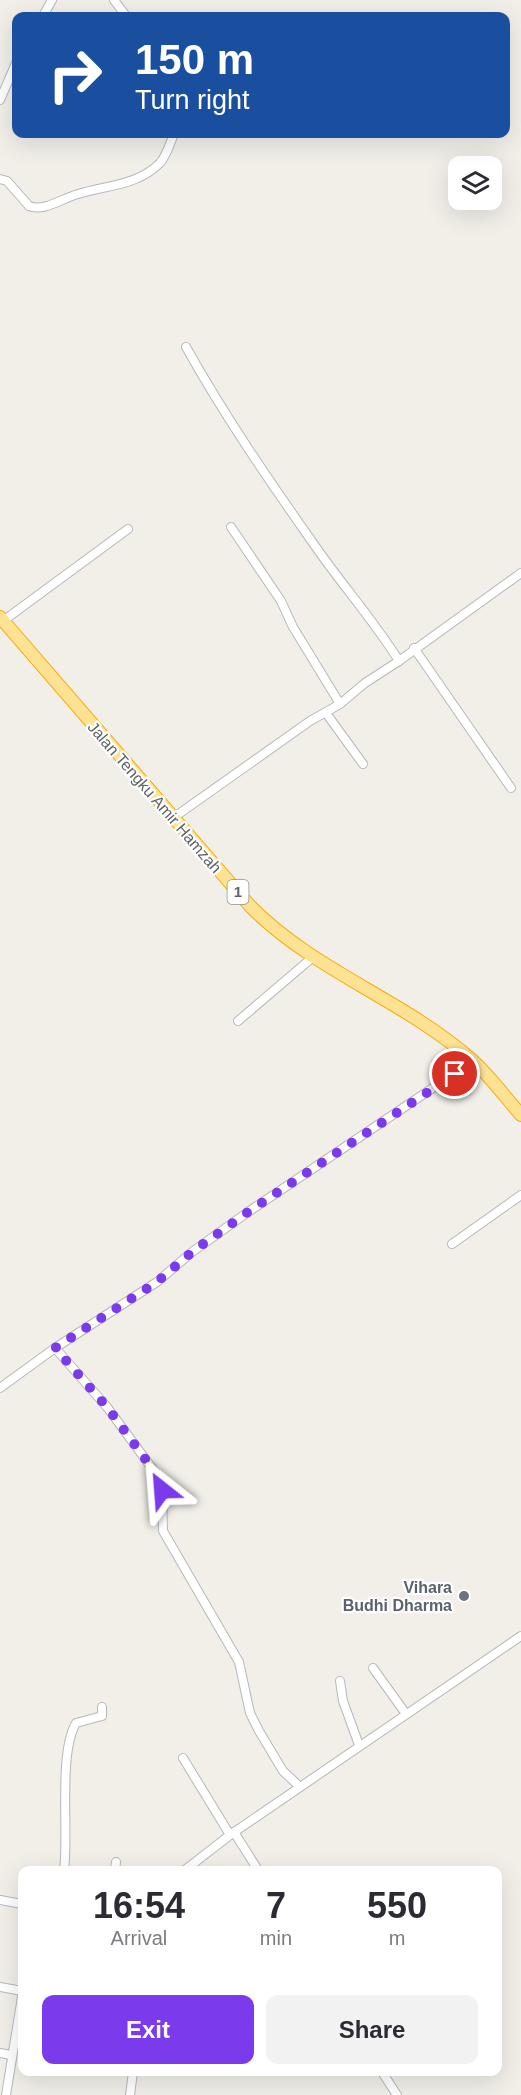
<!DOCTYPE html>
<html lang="en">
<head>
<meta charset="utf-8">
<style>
	:root { --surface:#fff; --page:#f2f2f3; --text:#2b2b33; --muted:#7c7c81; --accent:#7c3aed }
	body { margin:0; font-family:Helvetica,sans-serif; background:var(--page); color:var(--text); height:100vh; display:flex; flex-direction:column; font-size:22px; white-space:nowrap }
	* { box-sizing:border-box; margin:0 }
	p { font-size:20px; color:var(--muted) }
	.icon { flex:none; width:33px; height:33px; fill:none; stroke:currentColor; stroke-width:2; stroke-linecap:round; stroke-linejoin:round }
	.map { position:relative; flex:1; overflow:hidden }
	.panel { position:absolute; left:18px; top:1866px; width:484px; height:210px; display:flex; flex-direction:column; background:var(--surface); border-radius:12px; box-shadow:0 6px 24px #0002 }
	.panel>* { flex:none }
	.guide { position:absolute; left:12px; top:12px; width:498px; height:126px; border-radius:12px; box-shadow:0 6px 24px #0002; background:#1a4fa0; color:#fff; overflow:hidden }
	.buttons { position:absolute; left:448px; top:156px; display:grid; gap:12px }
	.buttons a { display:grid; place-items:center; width:54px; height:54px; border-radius:12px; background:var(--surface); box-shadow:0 6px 24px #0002; font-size:30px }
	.pin { position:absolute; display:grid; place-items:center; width:51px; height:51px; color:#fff; margin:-26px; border:3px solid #fff; border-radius:50%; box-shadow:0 2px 6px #0007 }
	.me { position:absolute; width:66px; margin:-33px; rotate:332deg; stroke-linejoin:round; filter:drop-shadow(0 0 4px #0008) }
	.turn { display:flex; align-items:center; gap:21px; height:126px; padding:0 24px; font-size:27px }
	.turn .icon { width:78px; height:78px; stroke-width:2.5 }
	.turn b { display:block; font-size:42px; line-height:51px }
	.eta { display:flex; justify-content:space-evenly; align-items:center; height:102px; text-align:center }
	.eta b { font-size:36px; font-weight:600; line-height:42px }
	.cta { display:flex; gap:12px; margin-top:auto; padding:12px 24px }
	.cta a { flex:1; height:69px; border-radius:12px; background:var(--accent); color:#fff; font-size:24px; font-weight:600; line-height:69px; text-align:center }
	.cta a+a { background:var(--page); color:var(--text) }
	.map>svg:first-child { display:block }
</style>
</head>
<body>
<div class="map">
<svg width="521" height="2095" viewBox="0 0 521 2095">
	<rect width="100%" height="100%" fill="#f1efe8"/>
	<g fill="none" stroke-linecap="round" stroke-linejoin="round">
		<g stroke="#b5b8bc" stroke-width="10">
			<g id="minor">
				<path d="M114 0 126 16"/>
				<path d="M43 16 52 0"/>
				<path d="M0 100 16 63"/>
				<path d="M0 179 7 181 29 206C44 212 63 198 78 194 106 185 137 186 160 163 167 155 170 143 174 134"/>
				<path d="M186 347C224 415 268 479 313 543 341 584 373 619 399 661"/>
				<path d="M231 527 281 601 293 627 340 704"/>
				<path d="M3 621 128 529"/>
				<path d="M414 648 511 788"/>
				<path d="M326 713 363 764"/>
				<path d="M173 818 310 721 340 704 365 683 399 661 521 573"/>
				<path d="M238 1021 313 957"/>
				<path d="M452 1244 521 1195"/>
				<path d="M55 1348 107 1407 157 1475 162 1490 163 1531 239 1662 250 1713 259 1731 283 1771 300 1787"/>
				<path d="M0 1388 55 1348 157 1282 192 1252 248 1212 473 1061"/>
				<path d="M373 1668 406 1714"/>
				<path d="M340 1681 343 1701 359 1745"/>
				<path d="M183 1758 230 1835"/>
				<path d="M234 1832 258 1870"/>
				<path d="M64 1870C69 1832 58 1754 76 1723L102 1716V1707"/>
				<path d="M115 1870 116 1862"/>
				<path d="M185 1870 230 1835 521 1636"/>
				<path d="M0 1900 22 1904"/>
				<path d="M0 1987 22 1991"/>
				<path d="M0 2053 11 2055"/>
				<path d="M382 2072 397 2095"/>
				<path d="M6 2095 22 1997"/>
				<path d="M130 2095 133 2072"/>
			</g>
		</g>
		<g stroke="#f9ab00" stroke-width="14">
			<path id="highway" d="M0 617 250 906C314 971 404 1000 472 1060 490 1076 505 1097 521 1115"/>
		</g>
		<use href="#minor" stroke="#fff" stroke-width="8"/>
		<use href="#highway" stroke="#fde293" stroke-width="12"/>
	</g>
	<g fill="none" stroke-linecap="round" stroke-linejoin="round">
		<path stroke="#7c3aed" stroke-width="10" stroke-dasharray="0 18" d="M162 1490 157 1475 107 1407 55 1348 157 1282 192 1252 248 1212 455 1074"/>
	</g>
	<circle fill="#6b7280" stroke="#fff" stroke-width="2" cx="464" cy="1596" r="6"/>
	<g text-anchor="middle" stroke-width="4.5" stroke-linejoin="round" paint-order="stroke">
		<rect fill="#fff" stroke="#8f9295" stroke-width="1.5" x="227.5" y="880" width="21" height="24" rx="4.5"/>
		<g font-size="15" font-weight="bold" fill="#5f6368">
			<text x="238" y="897">1</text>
		</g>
		<g font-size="16" fill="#5f6368" stroke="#fff">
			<text transform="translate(155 797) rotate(49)" y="6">Jalan Tengku Amir Hamzah</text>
		</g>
		<g font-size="16" font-weight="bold" fill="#5b616d" stroke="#fff" text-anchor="end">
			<text x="452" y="1593">Vihara<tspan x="452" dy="18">Budhi Dharma</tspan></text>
		</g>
	</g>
</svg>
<div class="buttons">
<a><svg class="icon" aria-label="layers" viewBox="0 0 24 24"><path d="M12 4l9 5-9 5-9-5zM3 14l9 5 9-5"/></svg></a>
</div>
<div class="pin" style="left:455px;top:1074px;background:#d93025"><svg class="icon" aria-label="arrive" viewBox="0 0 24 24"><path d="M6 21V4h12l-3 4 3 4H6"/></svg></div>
<svg class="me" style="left:162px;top:1490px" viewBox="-20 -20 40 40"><path d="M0-17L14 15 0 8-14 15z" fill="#7c3aed" stroke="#fff" stroke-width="4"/></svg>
<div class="guide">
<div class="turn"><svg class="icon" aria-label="right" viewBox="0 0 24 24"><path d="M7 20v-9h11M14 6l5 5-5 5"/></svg><div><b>150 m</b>Turn right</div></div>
</div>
<section class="panel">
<div class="eta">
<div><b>16:54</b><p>Arrival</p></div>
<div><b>7</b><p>min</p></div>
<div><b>550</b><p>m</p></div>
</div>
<div class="cta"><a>Exit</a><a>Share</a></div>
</section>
</div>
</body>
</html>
